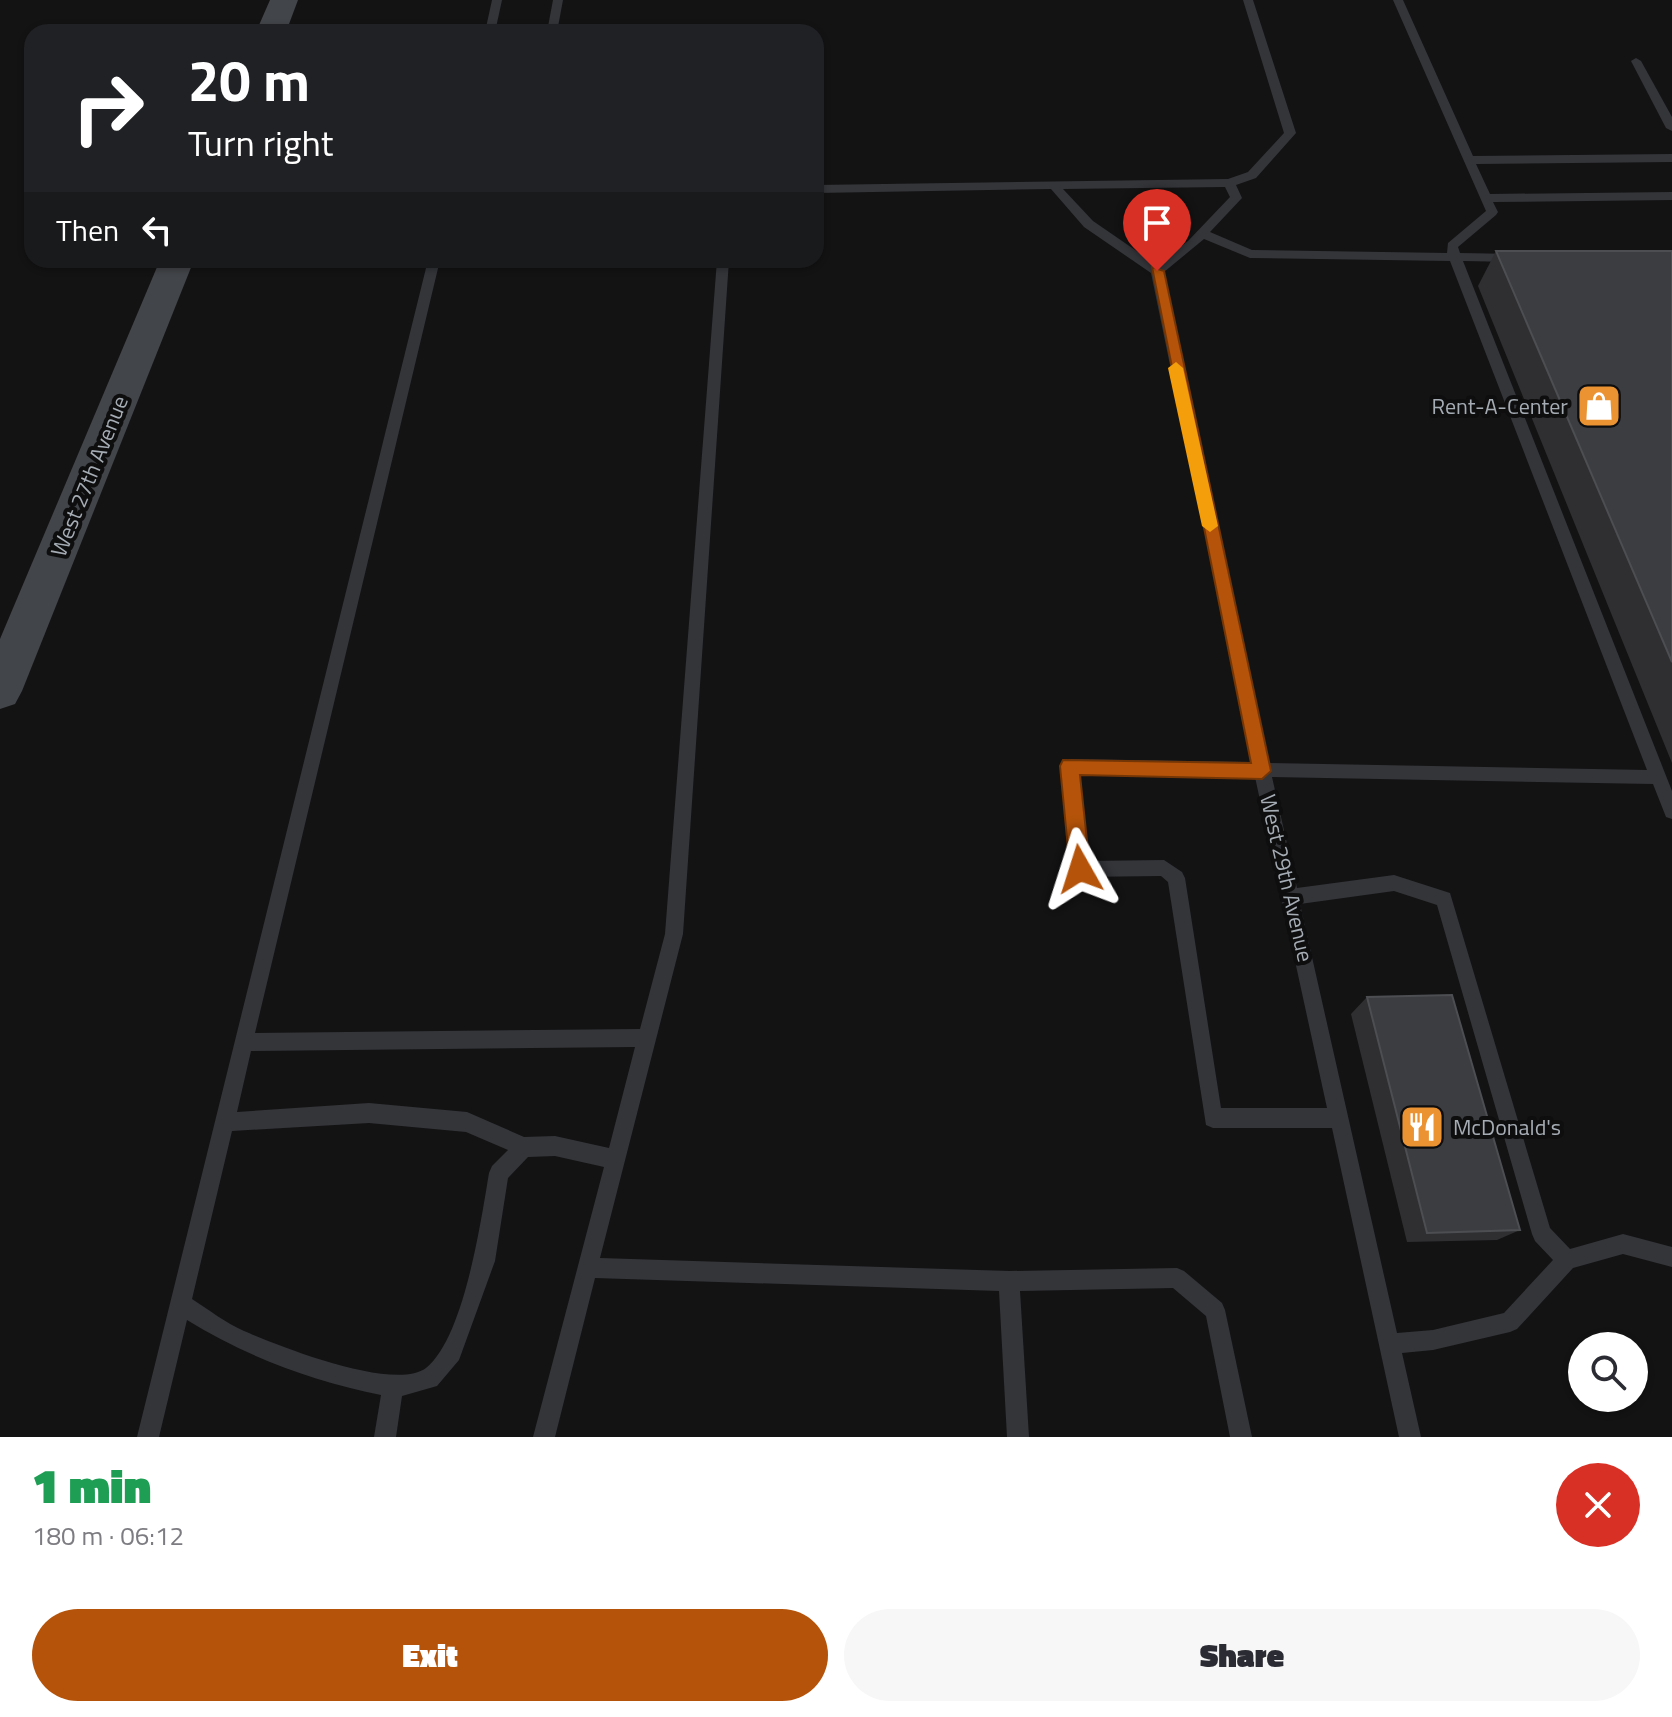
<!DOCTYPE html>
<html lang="en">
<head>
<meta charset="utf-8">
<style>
	:root { --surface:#fff; --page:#f7f7f7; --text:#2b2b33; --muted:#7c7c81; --accent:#b45309 }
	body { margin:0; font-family:"Titillium Web",sans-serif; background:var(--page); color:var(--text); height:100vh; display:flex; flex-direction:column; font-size:30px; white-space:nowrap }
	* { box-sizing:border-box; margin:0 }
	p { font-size:26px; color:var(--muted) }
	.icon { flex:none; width:44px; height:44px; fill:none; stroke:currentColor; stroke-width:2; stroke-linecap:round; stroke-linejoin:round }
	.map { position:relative; height:1437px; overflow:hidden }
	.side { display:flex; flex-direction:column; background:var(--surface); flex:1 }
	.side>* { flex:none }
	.top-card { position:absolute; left:24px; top:24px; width:800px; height:244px; border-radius:24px; box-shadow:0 2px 6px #0004; background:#202124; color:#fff; overflow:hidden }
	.tools { position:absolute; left:1568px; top:1332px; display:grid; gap:16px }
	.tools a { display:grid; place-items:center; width:80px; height:80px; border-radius:50%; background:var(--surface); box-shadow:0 2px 6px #0004; font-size:40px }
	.pin { position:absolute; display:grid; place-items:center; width:68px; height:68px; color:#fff; margin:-82px -34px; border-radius:50% 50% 50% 0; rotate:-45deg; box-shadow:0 0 8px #0007 }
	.pin .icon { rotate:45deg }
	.me { position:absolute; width:88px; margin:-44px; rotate:354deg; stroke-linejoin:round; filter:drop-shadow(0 0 6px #0008) }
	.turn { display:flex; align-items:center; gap:28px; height:168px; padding:0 32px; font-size:36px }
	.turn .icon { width:104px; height:104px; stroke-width:2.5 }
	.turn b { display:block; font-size:56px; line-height:68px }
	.then { display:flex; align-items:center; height:76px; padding:0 32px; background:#0003; gap:16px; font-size:30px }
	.round { display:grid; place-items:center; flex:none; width:84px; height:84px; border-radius:42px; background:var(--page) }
	.overview { display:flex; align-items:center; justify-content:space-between; height:136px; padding:0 32px }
	h1 { font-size:48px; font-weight:800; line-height:60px; color:#1e9e55 }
	.primary-button { display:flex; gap:16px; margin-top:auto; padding:16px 32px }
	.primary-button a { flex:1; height:92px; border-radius:48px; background:var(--accent); color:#fff; font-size:32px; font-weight:800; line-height:92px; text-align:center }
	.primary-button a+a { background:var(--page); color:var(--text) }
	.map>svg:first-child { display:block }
</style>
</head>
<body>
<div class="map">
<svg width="1672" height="1437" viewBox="0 0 1672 1437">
	<rect width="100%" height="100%" fill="#131314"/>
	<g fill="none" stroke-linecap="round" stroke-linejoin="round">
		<g fill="#343539" fill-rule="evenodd">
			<path d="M492 0H502L495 32H485Z"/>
			<path d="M553 0H563L557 32H547Z"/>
			<path d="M1243 0H1253L1296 133 1256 178 1236 185 1242 198 1210 232 1252 250 1447 253 1448 243 1486 211 1393 0H1403L1473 156 1672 154V162L1476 164 1490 194 1672 192V200L1493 202 1498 212 1496 215 1458 247 1460 253 1515 254 1521 258 1515 262 1463 261 1672 791V819L1666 817 1653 784 1272 777 1297 888 1394 875 1450 893 1550 1228 1570 1249 1623 1234 1672 1247V1267L1623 1254 1573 1268 1517 1329 1510 1332 1433 1350 1402 1353 1421 1437H1399L1332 1128H1213L1206 1125 1168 882 1161 876 1080 877 1074 875 1071 869 1062 766 1064 761 1070 759 1252 762 1151 273 1084 227 1051 189 816 193V185L1228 179 1248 172 1284 133ZM1225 187 1230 197 1188 241 1157 265 1093 221 1063 189ZM1204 239 1250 258 1450 261 1647 770 1268 763 1164 272ZM1079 773 1255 777 1327 1108H1221L1185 878 1182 872 1164 860 1088 861ZM1394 891 1437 905 1532 1234 1535 1241 1553 1260 1504 1313 1433 1330 1397 1333 1300 904Z"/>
			<path d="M1636 58 1641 61 1672 117V131L1666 128 1631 61Z"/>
			<path d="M428 260H440L255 1033 640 1029 665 934 717 260H729L683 934 600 1258 1009 1271 1177 1268 1184 1271 1222 1303 1225 1310 1252 1437H1230L1206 1316 1173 1288 1020 1291 1029 1437H1007L999 1291 595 1278 555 1437H533L604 1167 555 1156 528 1157 508 1178 495 1261 459 1360 437 1386 402 1396 396 1437H374L381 1395C312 1381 247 1357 187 1320L159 1437H137ZM635 1047 609 1148 555 1136 524 1137 467 1112 369 1103 237 1112 251 1051ZM369 1123 466 1132 508 1150 492 1166 489 1173C481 1221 464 1338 426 1368 394 1392 279 1346 244 1331 226 1323 209 1310 192 1299L232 1131Z"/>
		</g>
		<g fill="#424549" fill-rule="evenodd">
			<path d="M270 0H298L286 32H256Z"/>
			<path d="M160 260H194L22 691 15 704 0 709V639Z"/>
		</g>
	</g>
	<g fill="#2f2f32">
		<path d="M1496 251H1672V763L1478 286Z"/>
		<path d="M1367 997 1520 1230 1497 1240 1407 1242 1351 1014Z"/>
	</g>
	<g fill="#3c3d40" stroke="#4c4e52" stroke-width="2">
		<path d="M1496 251H1672V662Z"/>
		<path d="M1452 995 1520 1230 1427 1233 1367 997Z"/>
	</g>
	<path fill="#b45309" stroke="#753606" stroke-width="2" d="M1152 267 1164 271 1271 771 1262 779 1080 775 1090 869 1080 878 1070 869 1060 766 1063 760 1251 763Z"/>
	<path fill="#f59e0b" d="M1176 362 1183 368 1218 526 1210 532 1202 526 1168 368Z"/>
	<defs>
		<g id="shop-square" transform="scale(2.3)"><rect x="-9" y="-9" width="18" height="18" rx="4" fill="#eb9333" stroke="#0e0e0f"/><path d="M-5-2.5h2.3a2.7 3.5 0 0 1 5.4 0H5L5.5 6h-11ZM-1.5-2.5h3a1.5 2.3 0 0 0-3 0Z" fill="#fff"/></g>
		<g id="restaurant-square" transform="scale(2.3)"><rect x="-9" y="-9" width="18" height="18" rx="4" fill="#eb9333" stroke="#0e0e0f"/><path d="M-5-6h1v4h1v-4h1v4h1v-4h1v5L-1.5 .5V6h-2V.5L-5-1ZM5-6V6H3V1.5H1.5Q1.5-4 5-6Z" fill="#fff"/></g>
	</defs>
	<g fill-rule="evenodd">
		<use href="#shop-square" x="1599" y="406"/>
		<use href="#restaurant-square" x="1422" y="1127"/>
	</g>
	<g text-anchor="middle" stroke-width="8" stroke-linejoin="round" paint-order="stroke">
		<g font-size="22" fill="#a5acb4" stroke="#0e0e0f" text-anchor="end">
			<text x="1568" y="414">Rent-A-Center</text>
			<text x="1453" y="1135" text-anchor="start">McDonald's</text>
		</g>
		<g font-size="22" fill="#a5acb4" stroke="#0e0e0f">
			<text transform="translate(89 476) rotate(-68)" y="8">West 27th Avenue</text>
			<text transform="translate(1287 878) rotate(77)" y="8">West 29th Avenue</text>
		</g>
	</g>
</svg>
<div class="tools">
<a><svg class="icon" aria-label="search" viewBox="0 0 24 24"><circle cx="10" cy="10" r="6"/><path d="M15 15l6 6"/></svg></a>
</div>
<div class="pin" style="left:1157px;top:271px;background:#d93025"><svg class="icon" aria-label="arrive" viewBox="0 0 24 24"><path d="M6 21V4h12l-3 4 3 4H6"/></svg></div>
<svg class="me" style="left:1080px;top:869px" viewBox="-20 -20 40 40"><path d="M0-17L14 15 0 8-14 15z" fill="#b45309" stroke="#fff" stroke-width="4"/></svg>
<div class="top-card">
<div class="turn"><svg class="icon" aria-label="right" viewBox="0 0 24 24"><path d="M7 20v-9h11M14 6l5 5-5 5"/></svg><div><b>20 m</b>Turn right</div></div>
<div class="then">Then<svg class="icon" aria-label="left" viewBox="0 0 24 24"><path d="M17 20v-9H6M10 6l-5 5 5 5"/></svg></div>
</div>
</div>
<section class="side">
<div class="overview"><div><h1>1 min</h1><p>180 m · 06:12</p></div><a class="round" style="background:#d93025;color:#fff"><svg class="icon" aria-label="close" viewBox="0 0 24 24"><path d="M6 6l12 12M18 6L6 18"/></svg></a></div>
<div class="primary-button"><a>Exit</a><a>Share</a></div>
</section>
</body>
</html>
